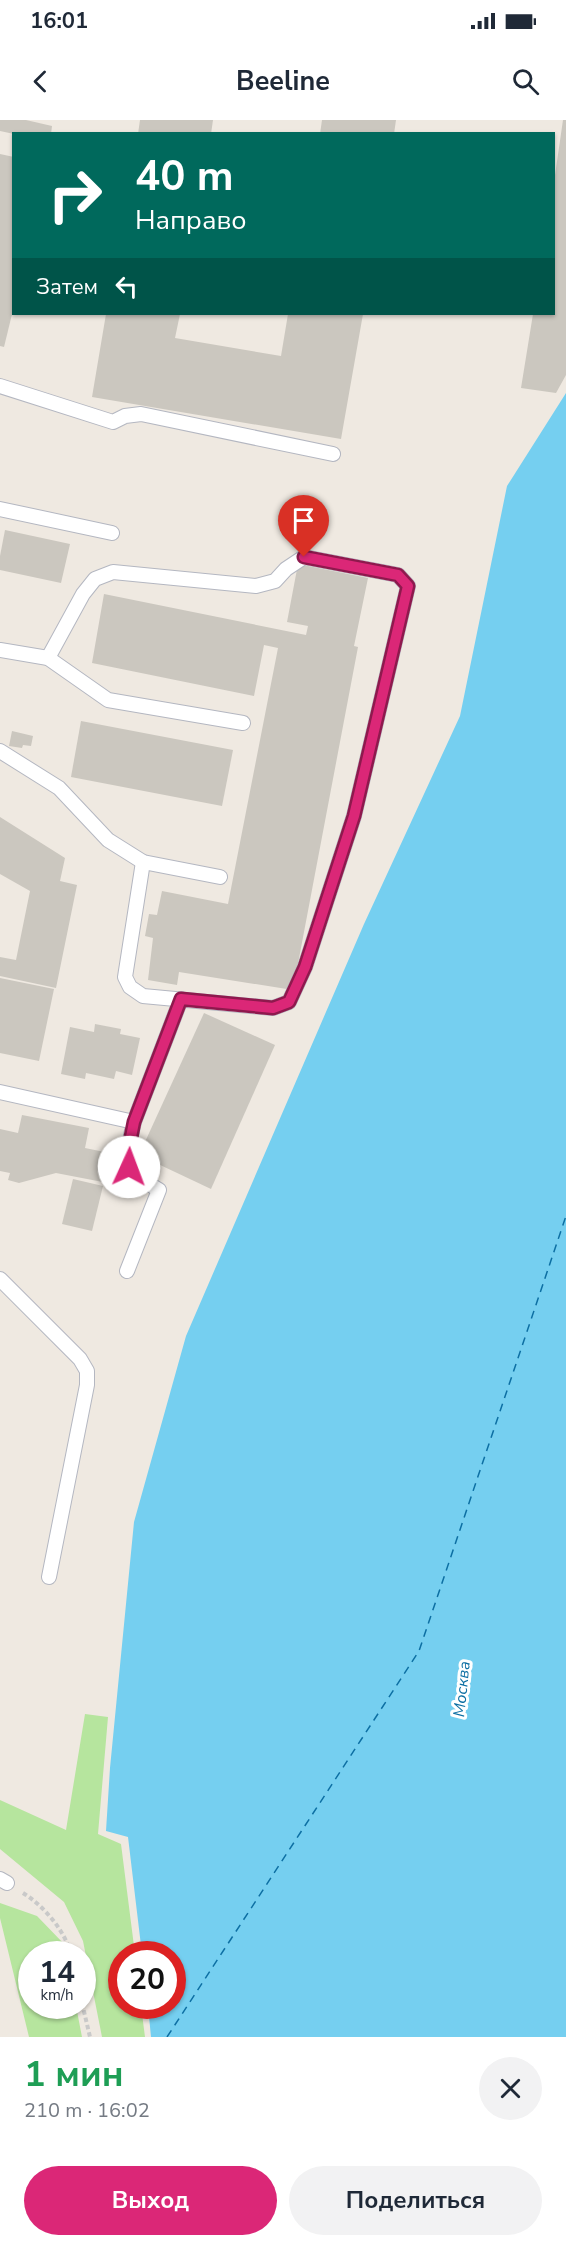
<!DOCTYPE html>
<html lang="ru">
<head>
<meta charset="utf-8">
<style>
	:root { --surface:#fff; --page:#f2f2f3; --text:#1f2937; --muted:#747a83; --accent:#db2777 }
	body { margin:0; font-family:"Nunito Sans",sans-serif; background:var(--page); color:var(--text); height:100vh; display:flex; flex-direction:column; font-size:22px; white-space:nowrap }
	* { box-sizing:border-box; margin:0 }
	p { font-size:20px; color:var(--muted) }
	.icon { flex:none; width:33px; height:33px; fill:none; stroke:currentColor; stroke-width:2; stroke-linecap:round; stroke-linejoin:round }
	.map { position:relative; height:1917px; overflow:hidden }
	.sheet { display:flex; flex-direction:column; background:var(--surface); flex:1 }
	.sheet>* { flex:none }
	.banner { position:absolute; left:12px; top:12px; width:543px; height:183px; border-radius:0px; box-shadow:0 2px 4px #0004; background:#00695c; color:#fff; overflow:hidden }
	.speed { position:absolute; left:18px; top:1821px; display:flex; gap:12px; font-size:30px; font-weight:700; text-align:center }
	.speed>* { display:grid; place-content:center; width:78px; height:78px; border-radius:50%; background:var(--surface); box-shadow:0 2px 4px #0004; line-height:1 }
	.speed small { font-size:15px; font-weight:400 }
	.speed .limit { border:9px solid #d22; background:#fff; color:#111 }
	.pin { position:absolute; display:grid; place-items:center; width:51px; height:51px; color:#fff; margin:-62px -26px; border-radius:50% 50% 50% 0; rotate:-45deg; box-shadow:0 0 6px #0007 }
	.pin .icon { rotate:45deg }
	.me { position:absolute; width:66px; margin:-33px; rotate:2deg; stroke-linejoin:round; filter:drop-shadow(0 0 4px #0008) }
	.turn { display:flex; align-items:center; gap:21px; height:126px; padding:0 24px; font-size:27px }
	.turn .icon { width:78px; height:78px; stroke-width:2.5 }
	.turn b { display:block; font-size:42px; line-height:51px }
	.then { display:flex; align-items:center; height:57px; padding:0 24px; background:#0003; gap:12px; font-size:22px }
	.round { display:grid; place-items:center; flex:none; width:63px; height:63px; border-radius:32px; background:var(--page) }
	.overview { display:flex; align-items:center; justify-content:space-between; height:102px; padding:0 24px }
	h1 { font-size:36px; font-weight:700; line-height:45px; color:#1e9e55 }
	.button { display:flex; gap:12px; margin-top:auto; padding:12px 24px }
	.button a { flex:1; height:69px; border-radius:36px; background:var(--accent); color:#fff; font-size:24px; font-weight:700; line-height:69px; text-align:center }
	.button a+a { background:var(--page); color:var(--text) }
	.status { display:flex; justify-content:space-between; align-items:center; height:42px; padding:0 30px; background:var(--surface); direction:ltr }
	.status svg { height:16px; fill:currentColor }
	header { display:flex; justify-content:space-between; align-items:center; height:78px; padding:0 24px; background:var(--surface); font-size:27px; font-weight:700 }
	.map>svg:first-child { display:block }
</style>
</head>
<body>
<div class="status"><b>16:01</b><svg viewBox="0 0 49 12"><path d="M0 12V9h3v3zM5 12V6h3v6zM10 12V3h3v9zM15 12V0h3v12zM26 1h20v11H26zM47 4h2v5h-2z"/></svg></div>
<header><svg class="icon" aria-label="back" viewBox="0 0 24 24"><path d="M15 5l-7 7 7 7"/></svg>Beeline<svg class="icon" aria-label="search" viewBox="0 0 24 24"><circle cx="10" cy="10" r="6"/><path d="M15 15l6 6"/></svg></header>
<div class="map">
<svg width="566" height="1917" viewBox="0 0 566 1917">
	<rect width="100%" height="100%" fill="#efe9e1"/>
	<g fill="#b6e59e">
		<path d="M85 1594 108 1597 98 1714 121 1724 135 1834H122V1886H141L145 1917H102L83 1821 64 1782 0 1729V1680L66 1710Z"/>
		<path d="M0 1783 37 1796 65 1825 67 1834H32V1886H76L82 1917H29L0 1798Z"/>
	</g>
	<path fill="#75cff0" d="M566 273V1917H151L148 1886H172V1834H142L128 1717 106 1711 110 1648 134 1402 186 1216 364 804 460 596 507 366Z"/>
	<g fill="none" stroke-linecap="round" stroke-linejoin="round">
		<path stroke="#0d6fa3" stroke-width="1.5" stroke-dasharray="8 6" stroke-linecap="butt" d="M167 1917 419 1531 566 1096"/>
	</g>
	<g fill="#cbc7bf">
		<path d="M0 0H26L52 6 51 14H14L0 11Z"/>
		<path d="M140 0H213L211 14H138Z"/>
		<path d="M322 0H396L394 14H320Z"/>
		<path d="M563 0H566V255L556 273 521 268 533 194H554V62Z"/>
		<path d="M0 34 14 37V186L4 227 0 226Z"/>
		<path d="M106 194H180L175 218 281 236 288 194H363L341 319 92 277Z"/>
		<path d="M5 410 70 424 61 463 0 450V436Z"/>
		<path d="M298 444 368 458 354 526 358 527 293 870 179 852 177 865 148 860 153 818 145 816 149 794 157 795 162 771 228 784 278 528 264 525 254 576 92 543 104 474 306 515 308 506 287 502Z"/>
		<path d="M81 601 233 630 222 686 71 657Z"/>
		<path d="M12 611 33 616 31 626 23 625 22 628 9 626Z"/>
		<path d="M0 697 65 738 60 761 77 765 56 868 0 856V837L16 840 30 771 0 754Z"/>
		<path d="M0 858 54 869 39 941 0 933Z"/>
		<path d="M204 893 275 925 211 1069 139 1035Z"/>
		<path d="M95 904 121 909 120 914 140 918 132 955 116 951 114 959 86 953 85 959 61 954 70 907 94 912Z"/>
		<path d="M22 995 89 1008 85 1028 119 1035 113 1064 56 1053 19 1063 8 1060 10 1053 0 1051V1009L18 1013Z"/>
		<path d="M73 1059 103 1066 92 1111 62 1104Z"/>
	</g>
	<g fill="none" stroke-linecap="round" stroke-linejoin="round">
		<g stroke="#b4b7c1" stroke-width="16">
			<g id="lane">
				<path d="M0 266 113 302 125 296 141 294 333 334"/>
				<path d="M0 389 112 413"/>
				<path d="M0 530 48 538 108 580 243 603"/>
				<path d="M48 538 83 474 95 459 113 452 256 466 275 461 286 449 304 437 398 455 408 466 354 696 305 847 289 882 273 888 143 876 130 867 125 857 143 742"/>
				<path d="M0 631 59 668 108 720 143 742 220 757"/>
				<path d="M0 972 134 1002"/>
				<path d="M127 1151 159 1070C122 1049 125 1042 134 1002L181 879"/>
				<path d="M0 1159 80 1239 87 1251V1265L49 1457"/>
				<path d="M0 1759 7 1763"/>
			</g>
		</g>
		<g stroke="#c9c9c9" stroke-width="4" stroke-dasharray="4.5 3" stroke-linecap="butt">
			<path d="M23 1773C44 1786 65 1811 71 1834"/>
			<path d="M82 1883 90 1917"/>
		</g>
		<use href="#lane" stroke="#fff" stroke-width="14"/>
	</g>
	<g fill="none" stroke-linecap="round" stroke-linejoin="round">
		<g stroke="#8e194d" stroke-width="15">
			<path id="route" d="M129 1047 128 1032 134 1002 181 879 273 888 289 882 305 847 354 696 408 466 398 455 304 437"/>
		</g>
		<use href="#route" stroke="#db2777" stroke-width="10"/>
	</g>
	<g text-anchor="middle" stroke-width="6" stroke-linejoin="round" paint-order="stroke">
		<g font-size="16" font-style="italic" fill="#0d6fa3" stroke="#fff">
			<text transform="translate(461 1569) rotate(-84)" y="6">Москва</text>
		</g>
	</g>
</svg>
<div class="speed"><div>14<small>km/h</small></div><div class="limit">20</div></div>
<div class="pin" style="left:304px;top:437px;background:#d93025"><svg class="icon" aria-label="arrive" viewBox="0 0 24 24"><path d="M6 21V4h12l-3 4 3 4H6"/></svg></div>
<svg class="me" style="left:129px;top:1047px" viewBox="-20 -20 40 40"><circle r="19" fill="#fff"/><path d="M0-13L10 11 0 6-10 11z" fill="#db2777"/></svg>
<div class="banner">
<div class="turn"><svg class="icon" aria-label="right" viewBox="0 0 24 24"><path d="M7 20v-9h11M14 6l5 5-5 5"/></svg><div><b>40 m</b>Направо</div></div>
<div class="then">Затем<svg class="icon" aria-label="left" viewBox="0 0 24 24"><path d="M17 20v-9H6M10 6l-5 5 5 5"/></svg></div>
</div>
</div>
<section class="sheet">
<div class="overview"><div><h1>1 мин</h1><p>210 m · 16:02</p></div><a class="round"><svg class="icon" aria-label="close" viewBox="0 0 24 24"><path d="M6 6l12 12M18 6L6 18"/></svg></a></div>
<div class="button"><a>Выход</a><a>Поделиться</a></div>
</section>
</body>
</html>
